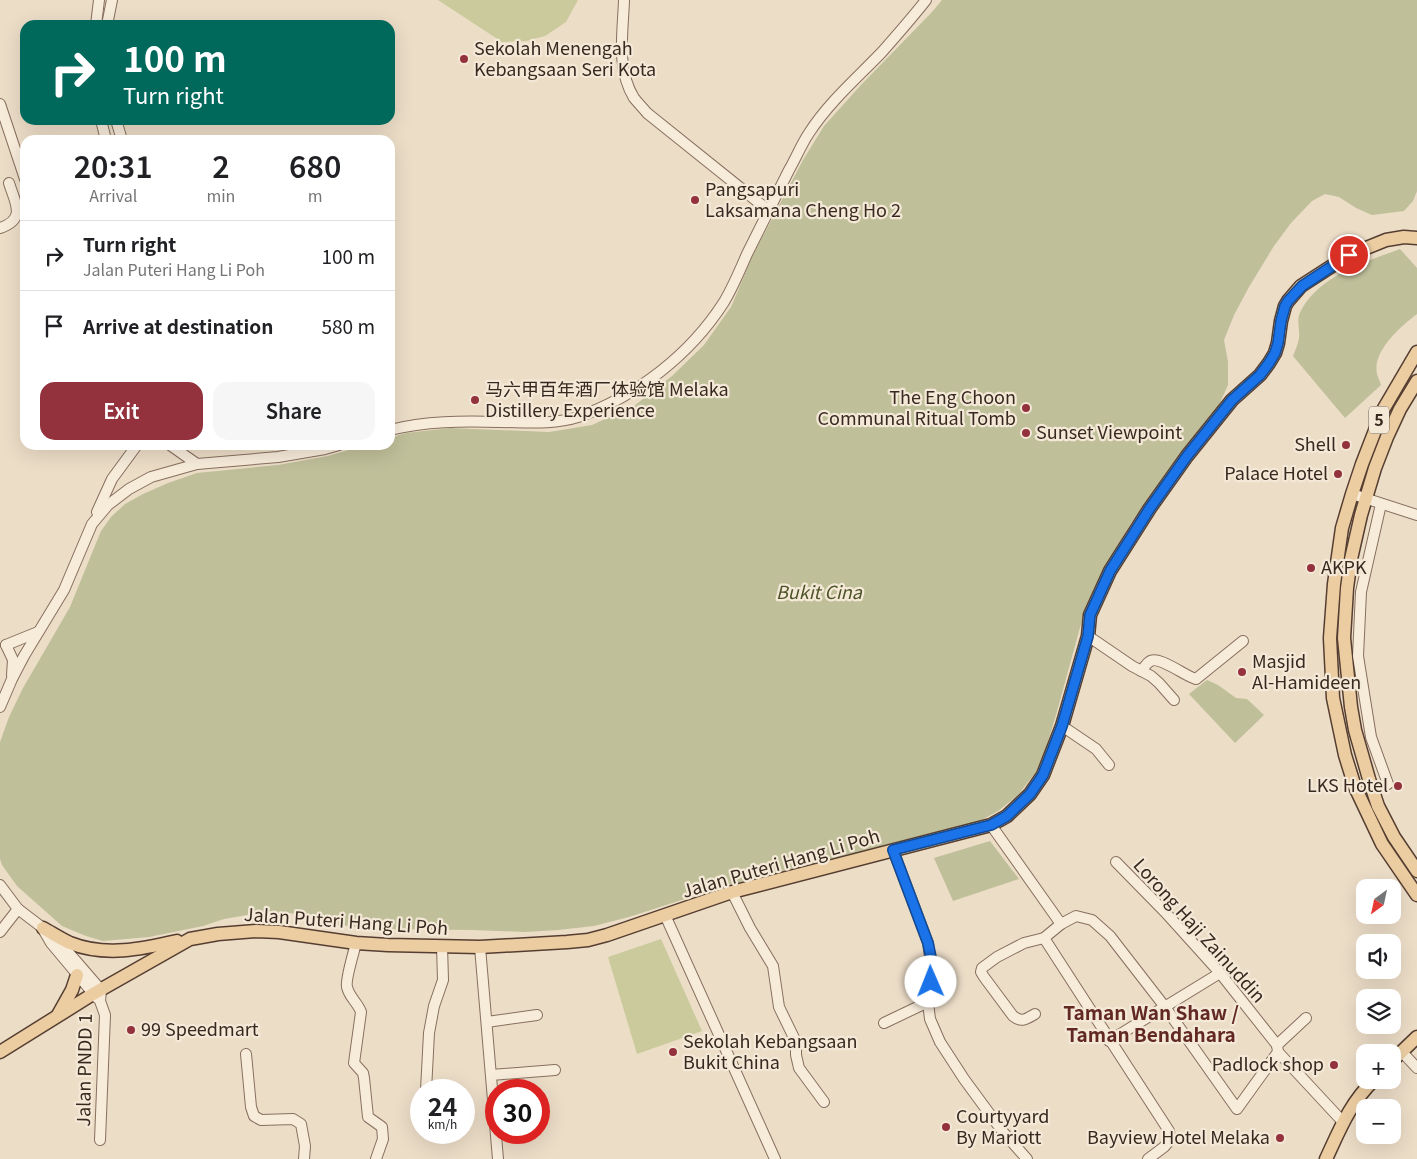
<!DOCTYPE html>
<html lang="en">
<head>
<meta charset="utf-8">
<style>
	:root { --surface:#fff; --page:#f6f6f6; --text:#202124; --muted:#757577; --line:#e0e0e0; --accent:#93313d }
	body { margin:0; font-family:Georgia,"Noto Sans SC",serif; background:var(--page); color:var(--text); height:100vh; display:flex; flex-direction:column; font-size:19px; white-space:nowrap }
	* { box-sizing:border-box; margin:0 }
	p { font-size:16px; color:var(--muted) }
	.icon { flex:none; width:28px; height:28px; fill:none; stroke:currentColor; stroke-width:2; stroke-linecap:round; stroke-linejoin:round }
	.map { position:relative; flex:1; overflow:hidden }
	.details { position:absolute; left:20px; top:135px; width:375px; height:315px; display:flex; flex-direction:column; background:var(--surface); border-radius:15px; box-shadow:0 5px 20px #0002 }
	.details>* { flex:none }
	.banner { position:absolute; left:20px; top:20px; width:375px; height:105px; border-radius:15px; box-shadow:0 5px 20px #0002; background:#00695c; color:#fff; overflow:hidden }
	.needle { width:32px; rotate:213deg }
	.controls { position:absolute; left:1356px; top:879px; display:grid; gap:10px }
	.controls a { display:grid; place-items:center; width:45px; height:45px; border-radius:10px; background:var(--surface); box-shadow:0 5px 20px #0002; font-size:25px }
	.speed { position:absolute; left:410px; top:1079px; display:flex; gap:10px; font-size:25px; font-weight:700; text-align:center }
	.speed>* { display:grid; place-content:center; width:65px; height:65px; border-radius:50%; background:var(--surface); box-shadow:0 5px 20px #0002; line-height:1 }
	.speed small { font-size:12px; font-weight:400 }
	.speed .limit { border:8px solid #d22; background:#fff; color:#111 }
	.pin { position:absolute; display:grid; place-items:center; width:42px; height:42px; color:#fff; margin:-21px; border:2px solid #fff; border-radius:50%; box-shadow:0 1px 5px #0007 }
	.me { position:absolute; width:55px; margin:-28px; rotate:359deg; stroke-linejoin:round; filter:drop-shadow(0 0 4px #0008) }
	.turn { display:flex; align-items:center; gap:18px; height:105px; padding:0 20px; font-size:22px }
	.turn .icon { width:65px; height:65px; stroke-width:2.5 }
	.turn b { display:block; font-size:35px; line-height:42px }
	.eta { display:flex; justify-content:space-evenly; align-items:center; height:85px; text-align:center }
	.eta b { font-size:30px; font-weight:600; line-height:35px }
	.cta { display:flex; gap:10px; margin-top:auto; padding:10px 20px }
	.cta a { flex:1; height:58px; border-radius:15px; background:var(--accent); color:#fff; font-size:20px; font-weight:600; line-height:58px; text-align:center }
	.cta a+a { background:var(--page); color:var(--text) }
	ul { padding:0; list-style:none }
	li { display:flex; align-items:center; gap:15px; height:70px; padding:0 20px; border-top:1px solid var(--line) }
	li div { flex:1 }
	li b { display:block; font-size:19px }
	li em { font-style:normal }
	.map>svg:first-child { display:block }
</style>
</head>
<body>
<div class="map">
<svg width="1417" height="1159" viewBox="0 0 1417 1159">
	<rect width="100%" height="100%" fill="#ecddc7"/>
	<g fill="#caca9c">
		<path d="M438 0H578L566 22 545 36 526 41 502 42Z"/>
		<path d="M661 939 702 1031 637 1054 608 957Z"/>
	</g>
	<g fill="#bfbf9a">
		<path d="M942 0H1417V191L1413 201 1404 211 1372 215 1356 208 1339 197 1325 194 1312 201 1291 223 1274 246 1249 287 1234 315 1224 340 1228 362V385L1218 407 1183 452 1131 523 1105 568 1081 624 1056 715 1044 754 1036 772 1018 795 998 811 980 821 728 885 629 917 594 926 558 930 525 932 472 930 377 929 339 925 290 913H259L224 919 203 926 149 937 103 941 86 936 62 926 17 886 2 865 0 859V742L9 717 23 688 70 607 101 531 111 517 125 504 143 494 168 483 197 473 278 465 328 456 366 445H390V438L406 433 450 428 549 432 592 425 634 406 672 376 704 345 731 307 753 255 803 160 824 126 860 86 932 12Z"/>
		<path d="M1400 249 1417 268V314C1401 326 1372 351 1377 374 1378 378 1380 381 1381 385L1345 418 1293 356C1295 351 1298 344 1299 338 1300 331 1297 322 1299 315 1315 277 1365 262 1400 249Z"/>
		<path d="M1207 680 1218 685 1236 698 1247 699 1264 715 1235 743 1189 694Z"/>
		<path d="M990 841 1019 879 953 901 934 858Z"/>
	</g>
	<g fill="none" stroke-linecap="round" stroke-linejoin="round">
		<g stroke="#876f5e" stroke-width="12">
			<g id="minor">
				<path d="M624 0C623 32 616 69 634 98 638 103 643 108 647 113L768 210"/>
				<path d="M96 25 99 0"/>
				<path d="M107 25 112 0"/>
				<path d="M0 104 25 179"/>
				<path d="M101 120 106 140"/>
				<path d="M116 120 122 140"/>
				<path d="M0 228C27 219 15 203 9 183"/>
				<path d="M390 430C426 421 462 421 499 422 524 422 553 425 578 417 637 396 690 355 724 302 733 287 740 270 747 254 761 226 775 198 789 170 796 158 801 145 809 133 829 102 857 78 882 52 897 35 912 18 926 0"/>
				<path d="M170 445 197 464"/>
				<path d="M1352 494 1417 515"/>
				<path d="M1381 504 1361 592 1358 656 1371 737 1388 784"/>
				<path d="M97 512 112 479 137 445"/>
				<path d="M1088 636 1132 666 1151 676 1159 683 1174 700"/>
				<path d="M6 645 13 660 12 675"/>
				<path d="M6 645 38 632"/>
				<path d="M1141 671C1144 668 1146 664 1149 662 1158 654 1186 677 1196 679L1243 641"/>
				<path d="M0 707 12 679 24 656 64 590 92 524 108 505 129 489 151 477 197 464 278 457 325 449 339 445"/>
				<path d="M1062 726 1096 749 1109 765"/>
				<path d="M991 825 1061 924"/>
				<path d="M893 850 928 943 932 971 928 1002 930 1019 940 1042 964 1079 1003 1132 1027 1159"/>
				<path d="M1116 862 1165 912 1220 973 1277 1045"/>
				<path d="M0 885 18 909 56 938 101 990 100 1001 105 1015 100 1140"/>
				<path d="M732 892 750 928 773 966 779 1007 796 1042V1055L799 1068 824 1102"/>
				<path d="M665 915 775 1159"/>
				<path d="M44 931 51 943 97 998"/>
				<path d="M0 932 18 909"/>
				<path d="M1044 938 1169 1131 1170 1140 1164 1147 1148 1159"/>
				<path d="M356 943C354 952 345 980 347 987 349 997 358 1003 361 1012L354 1063 363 1073 364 1078 368 1117 382 1127 383 1139 376 1159"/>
				<path d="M480 947 498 1159"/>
				<path d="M1035 1014C1026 1019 1022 1023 1013 1016L984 977 981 972 982 968 997 957 1024 943 1044 938 1061 924 1076 916 1092 920 1110 936 1165 1007 1237 1109 1278 1052 1277 1045 1306 1018"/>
				<path d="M487 1022 537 1015"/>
				<path d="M884 1023 928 1002"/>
				<path d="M1109 1041 1220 973"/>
				<path d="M1278 1052 1343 1122"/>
				<path d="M1402 1052 1417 1068"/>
				<path d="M246 1054 251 1107 254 1116 261 1120 293 1119 301 1124 305 1146 304 1159"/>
				<path d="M491 1075 555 1070"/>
				<path d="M426 1090 429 1033 434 1006 443 980 442 946"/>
			</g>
		</g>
		<g stroke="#553e31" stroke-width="15">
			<g id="major">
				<path d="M1417 352 1383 410 1362 464 1352 494 1342 528 1334 584 1330 638 1333 698 1345 755 1355 787 1382 844 1417 895"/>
				<path d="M1417 381 1400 409 1387 437 1375 468 1361 515 1351 559 1347 588 1344 638 1351 707 1355 730 1369 779 1378 806 1394 837 1417 871"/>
				<path d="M43 928C52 933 61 939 70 943 105 957 142 949 177 941"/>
				<path d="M58 1015 72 990 77 975"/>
				<path d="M0 1052 93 994 190 939 218 934 256 931 279 932 356 943 388 945 480 947 567 942 588 940 607 935 732 892 991 825 1007 816 1030 794 1043 775 1062 726 1088 636 1090 615 1110 571 1150 508 1187 456 1232 400 1260 375 1269 363 1275 353 1278 343 1281 321 1285 306 1288 301 1301 286 1349 255 1386 240 1404 237 1417 238"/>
				<path d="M1392 1061 1417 1037"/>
				<path d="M1326 1159C1340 1129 1350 1103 1374 1080"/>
			</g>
		</g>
		<use href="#minor" stroke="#f7ebda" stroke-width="10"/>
		<use href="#major" stroke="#eccda2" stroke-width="12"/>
	</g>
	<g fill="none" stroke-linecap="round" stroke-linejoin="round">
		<g stroke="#114b97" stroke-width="12">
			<path id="route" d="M931 982V958L928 943 893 850 991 825 1007 816 1030 794 1043 775 1062 726 1088 636 1090 615 1110 571 1150 508 1187 456 1232 400 1260 375 1269 363 1275 353 1278 343 1281 321 1285 306 1288 301 1302 286 1349 255"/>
		</g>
		<use href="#route" stroke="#1a73e8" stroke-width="9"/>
	</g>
	<g fill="#93313d" stroke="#f4e8d7" stroke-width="2">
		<circle cx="464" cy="59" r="5"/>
		<circle cx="695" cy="200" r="5"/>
		<circle cx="475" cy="400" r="5"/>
		<circle cx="1026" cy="408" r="5"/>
		<circle cx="1026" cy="433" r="5"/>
		<circle cx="1346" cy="445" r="5"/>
		<circle cx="1338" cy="474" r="5"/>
		<circle cx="1311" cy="568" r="5"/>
		<circle cx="1242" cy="672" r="5"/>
		<circle cx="1398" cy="786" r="5"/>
		<circle cx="131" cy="1030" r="5"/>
		<circle cx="673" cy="1052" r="5"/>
		<circle cx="1334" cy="1065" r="5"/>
		<circle cx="946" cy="1127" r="5"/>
		<circle cx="1280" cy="1138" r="5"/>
	</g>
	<g text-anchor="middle" stroke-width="4.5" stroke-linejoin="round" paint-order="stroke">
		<rect fill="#f4e8d7" stroke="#706257" stroke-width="1" x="1369" y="406.5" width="20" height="27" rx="4"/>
		<g font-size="16" font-weight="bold" fill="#382920">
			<text x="1379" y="426">5</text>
		</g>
		<g font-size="18" fill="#382920" stroke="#f4e8d7" text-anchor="start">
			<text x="474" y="55">Sekolah Menengah<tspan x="474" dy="21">Kebangsaan Seri Kota</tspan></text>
			<text x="705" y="196">Pangsapuri<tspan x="705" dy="21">Laksamana Cheng Ho 2</tspan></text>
			<text x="485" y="396">马六甲百年酒厂体验馆 Melaka<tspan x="485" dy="21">Distillery Experience</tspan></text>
			<text x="1016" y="404" text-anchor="end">The Eng Choon<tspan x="1016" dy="21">Communal Ritual Tomb</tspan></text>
			<text x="1036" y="439">Sunset Viewpoint</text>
			<text x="1336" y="451" text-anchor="end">Shell</text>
			<text x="1328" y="480" text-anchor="end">Palace Hotel</text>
			<text x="1321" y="574">AKPK</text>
			<text x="1252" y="668">Masjid<tspan x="1252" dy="21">Al-Hamideen</tspan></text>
			<text x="1388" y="792" text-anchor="end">LKS Hotel</text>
			<text x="141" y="1036">99 Speedmart</text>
			<text x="683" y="1048">Sekolah Kebangsaan<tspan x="683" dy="21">Bukit China</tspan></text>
			<text x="1324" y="1071" text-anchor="end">Padlock shop</text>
			<text x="956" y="1123">Courtyyard<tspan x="956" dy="21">By Mariott</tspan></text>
			<text x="1270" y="1144" text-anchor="end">Bayview Hotel Melaka</text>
		</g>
		<g font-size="18" font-style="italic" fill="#4d5328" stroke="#f4e8d7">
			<text x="819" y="599">Bukit Cina</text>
		</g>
		<g font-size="18" fill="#382920" stroke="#f4e8d7">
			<text transform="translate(781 864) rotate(-16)" y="6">Jalan Puteri Hang Li Poh</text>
			<text transform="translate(346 922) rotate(4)" y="6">Jalan Puteri Hang Li Poh</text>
			<text transform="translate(1199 931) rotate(48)" y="6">Lorong Haji Zainuddin</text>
			<text transform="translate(85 1070) rotate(-89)" y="6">Jalan PNDD 1</text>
		</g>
		<g font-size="19" font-weight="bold" fill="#622822" stroke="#f4e8d7">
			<text x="1151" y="1020">Taman Wan Shaw /<tspan x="1151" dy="22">Taman Bendahara</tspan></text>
		</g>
	</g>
</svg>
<div class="controls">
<a><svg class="needle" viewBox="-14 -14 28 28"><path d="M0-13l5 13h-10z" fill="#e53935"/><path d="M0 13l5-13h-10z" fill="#757577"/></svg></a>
<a><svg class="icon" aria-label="sound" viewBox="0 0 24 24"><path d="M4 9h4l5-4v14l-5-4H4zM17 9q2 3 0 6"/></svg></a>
<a><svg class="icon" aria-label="layers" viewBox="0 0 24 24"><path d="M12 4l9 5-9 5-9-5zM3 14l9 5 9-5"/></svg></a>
<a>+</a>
<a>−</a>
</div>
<div class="speed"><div>24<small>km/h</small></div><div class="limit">30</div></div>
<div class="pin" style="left:1349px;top:255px;background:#d93025"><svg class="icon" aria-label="arrive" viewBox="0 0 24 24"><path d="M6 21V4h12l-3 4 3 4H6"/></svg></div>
<svg class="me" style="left:931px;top:982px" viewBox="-20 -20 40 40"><circle r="19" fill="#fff"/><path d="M0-13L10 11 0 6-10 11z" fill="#1a73e8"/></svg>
<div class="banner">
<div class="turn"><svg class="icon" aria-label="right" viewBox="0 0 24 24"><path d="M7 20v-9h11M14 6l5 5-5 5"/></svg><div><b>100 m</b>Turn right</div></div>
</div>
<section class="details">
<div class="eta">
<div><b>20:31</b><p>Arrival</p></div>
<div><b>2</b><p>min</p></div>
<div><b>680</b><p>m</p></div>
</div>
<ul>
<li><svg class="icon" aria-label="right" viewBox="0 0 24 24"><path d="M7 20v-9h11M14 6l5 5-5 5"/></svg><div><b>Turn right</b><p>Jalan Puteri Hang Li Poh</p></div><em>100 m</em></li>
<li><svg class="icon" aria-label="arrive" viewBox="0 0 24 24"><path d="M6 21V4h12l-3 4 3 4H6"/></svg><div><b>Arrive at destination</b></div><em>580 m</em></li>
</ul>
<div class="cta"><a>Exit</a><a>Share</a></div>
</section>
</div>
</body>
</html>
